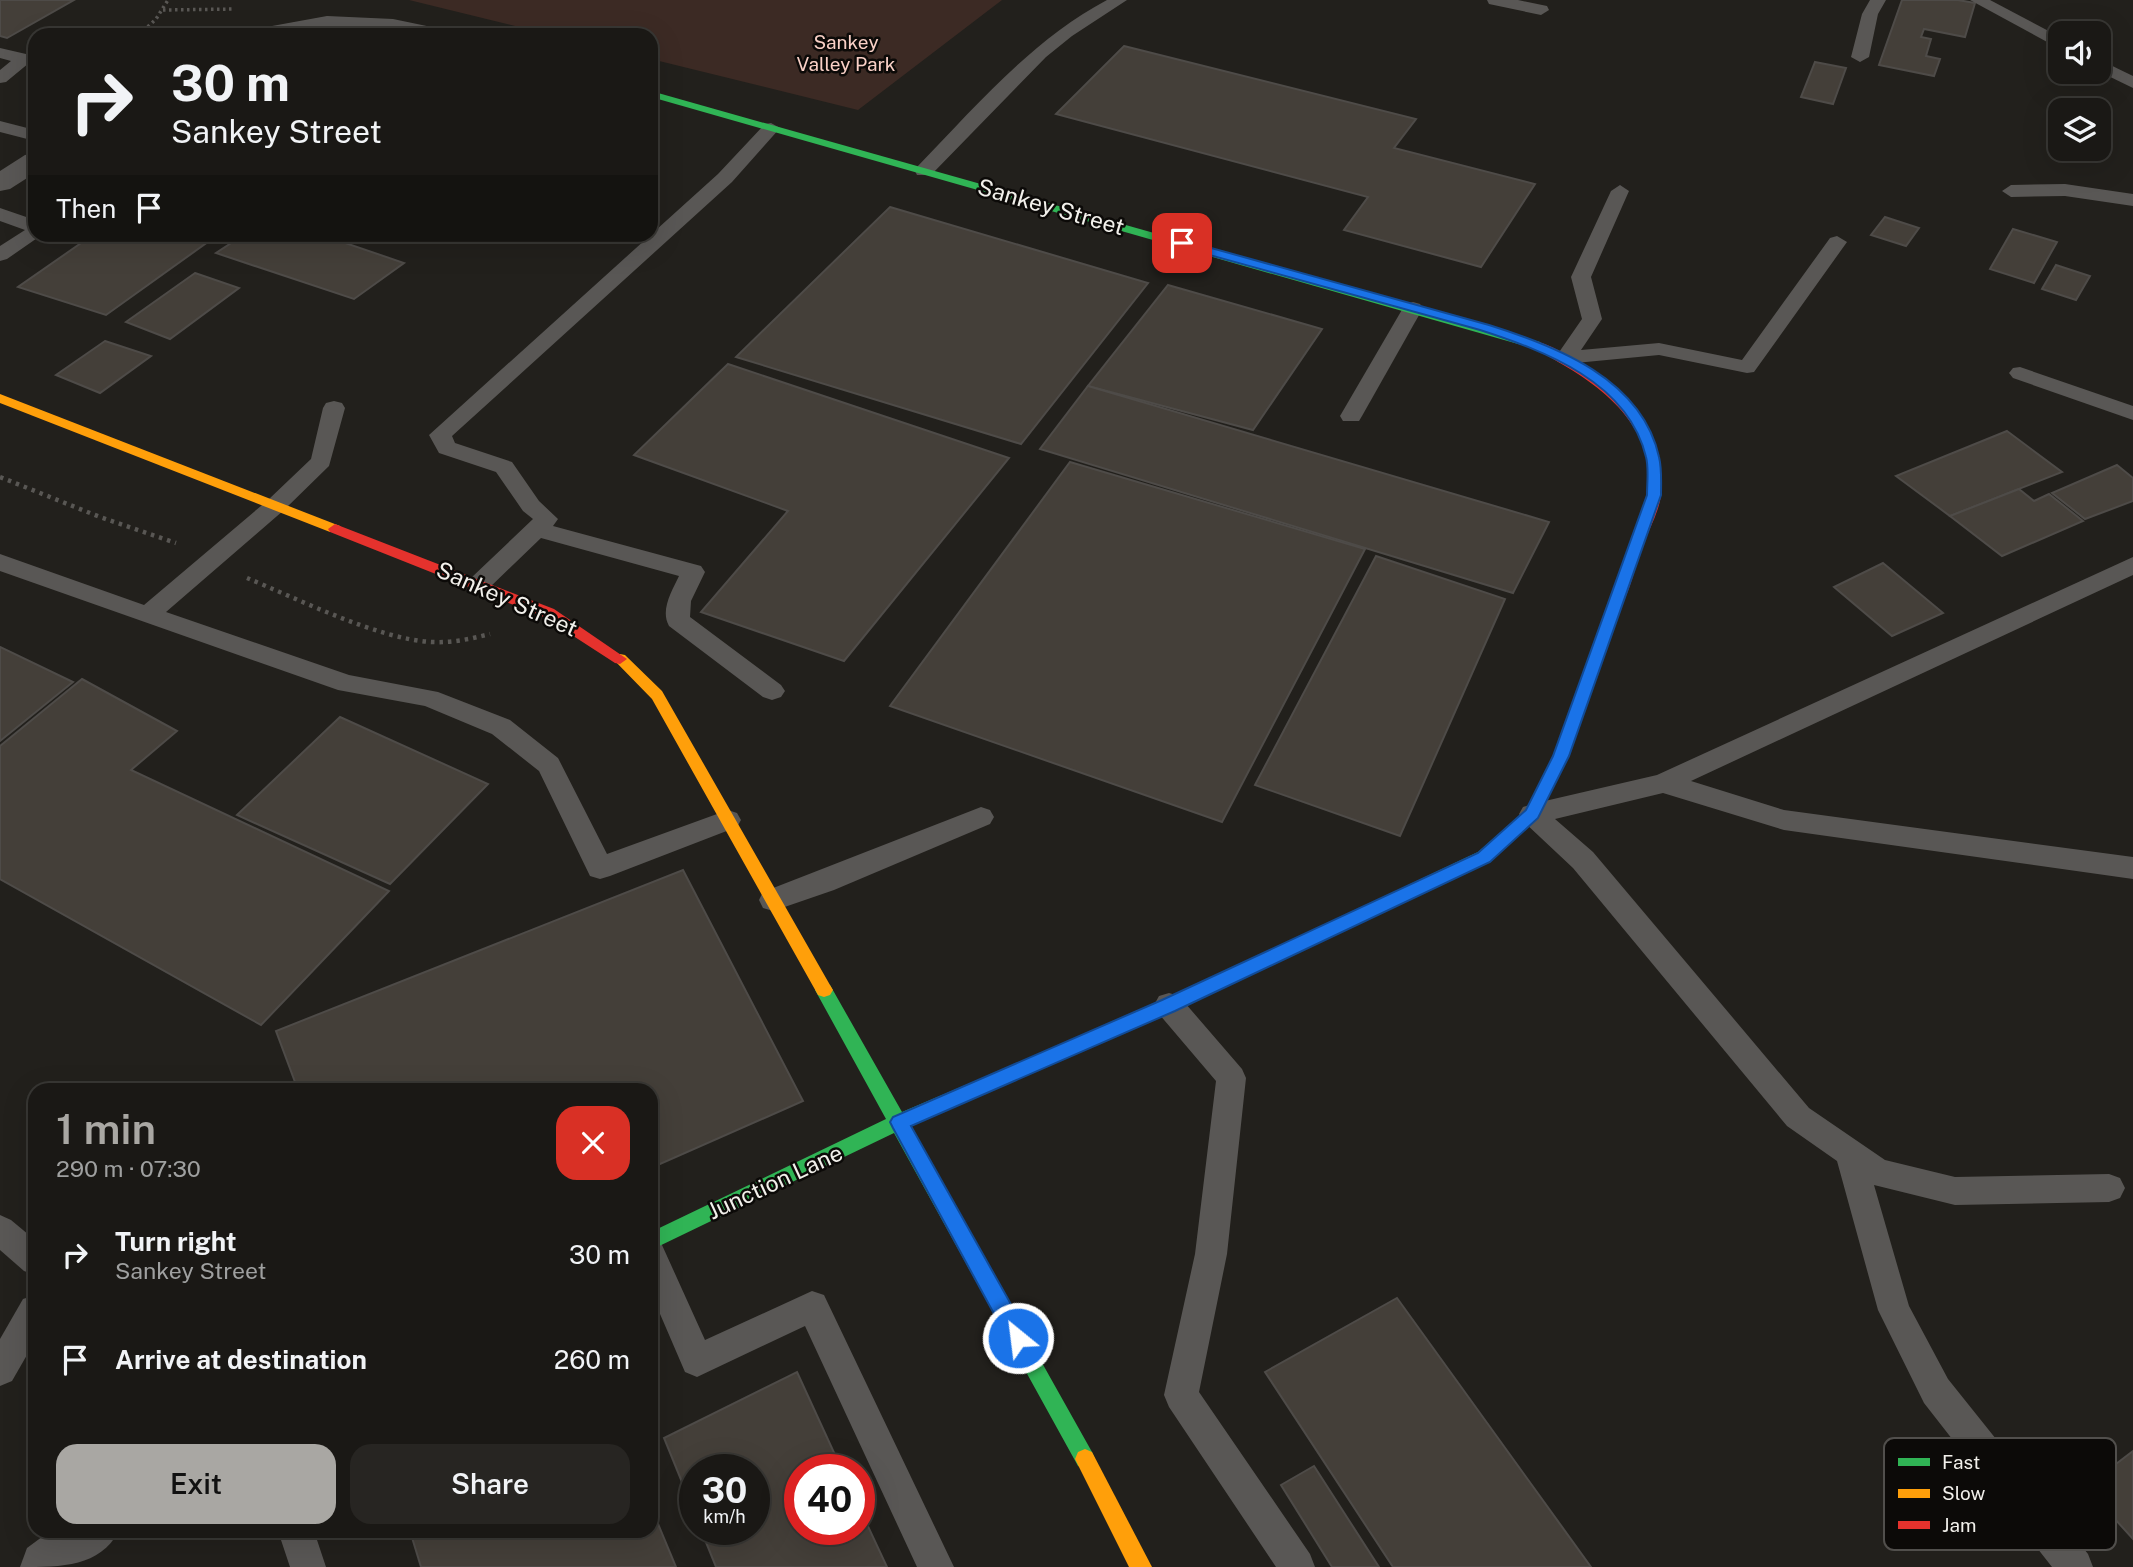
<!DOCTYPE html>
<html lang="en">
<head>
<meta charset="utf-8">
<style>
	:root { --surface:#1a1815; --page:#272522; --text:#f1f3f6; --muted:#9fa0a0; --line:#383734; --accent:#a9a7a3 }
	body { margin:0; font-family:"Public Sans",sans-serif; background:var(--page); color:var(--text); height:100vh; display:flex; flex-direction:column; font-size:26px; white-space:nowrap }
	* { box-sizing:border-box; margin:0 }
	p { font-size:23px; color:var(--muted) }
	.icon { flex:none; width:38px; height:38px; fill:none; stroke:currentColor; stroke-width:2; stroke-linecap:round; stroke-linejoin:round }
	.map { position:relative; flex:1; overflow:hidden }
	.panel { position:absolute; left:28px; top:1083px; width:630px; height:455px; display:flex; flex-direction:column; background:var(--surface); border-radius:21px; box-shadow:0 7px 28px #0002,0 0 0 2px var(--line) }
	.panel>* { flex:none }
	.banner { position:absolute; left:28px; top:28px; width:630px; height:214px; border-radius:21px; box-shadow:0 7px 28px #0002,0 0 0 2px var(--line); background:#1a1815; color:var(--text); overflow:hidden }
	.controls { position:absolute; left:2048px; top:21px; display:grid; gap:14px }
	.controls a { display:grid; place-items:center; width:63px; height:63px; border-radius:14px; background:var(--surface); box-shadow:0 7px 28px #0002,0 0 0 2px var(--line); font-size:35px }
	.speed { position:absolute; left:679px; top:1454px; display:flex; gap:14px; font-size:35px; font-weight:700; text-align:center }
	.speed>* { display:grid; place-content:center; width:91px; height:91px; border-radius:50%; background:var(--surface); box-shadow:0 7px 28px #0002,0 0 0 2px var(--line); line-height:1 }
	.speed small { font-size:18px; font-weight:400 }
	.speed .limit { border:10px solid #d22; background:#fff; color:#111 }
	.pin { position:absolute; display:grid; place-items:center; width:60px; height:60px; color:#fff; margin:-30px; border-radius:14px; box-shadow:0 4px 10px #0006 }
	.me { position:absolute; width:77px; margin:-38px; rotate:331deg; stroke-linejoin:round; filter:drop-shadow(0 0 5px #0008) }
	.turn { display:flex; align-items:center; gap:24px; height:147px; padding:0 28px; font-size:32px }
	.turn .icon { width:91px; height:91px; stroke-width:2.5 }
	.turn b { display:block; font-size:49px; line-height:60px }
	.then { display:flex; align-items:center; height:66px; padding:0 28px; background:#0003; gap:14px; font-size:26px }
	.round { display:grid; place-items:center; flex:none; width:74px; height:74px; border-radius:21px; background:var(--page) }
	.headline { display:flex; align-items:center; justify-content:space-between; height:119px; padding:0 28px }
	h1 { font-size:42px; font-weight:600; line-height:52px; color:var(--accent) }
	.action { display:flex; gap:14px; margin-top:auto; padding:14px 28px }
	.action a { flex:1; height:80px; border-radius:21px; background:var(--accent); color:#111; font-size:28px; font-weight:600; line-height:80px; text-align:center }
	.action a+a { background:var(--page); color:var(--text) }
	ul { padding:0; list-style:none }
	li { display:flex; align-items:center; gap:21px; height:105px; padding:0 28px }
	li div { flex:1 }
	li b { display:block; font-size:26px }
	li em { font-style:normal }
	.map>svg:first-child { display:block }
</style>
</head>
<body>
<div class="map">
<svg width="2133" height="1567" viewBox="0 0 2133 1567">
	<rect width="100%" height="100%" fill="#22201c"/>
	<path fill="#3c2a24" d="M409 0H1002L858 110 651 59V35H552Z"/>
	<g fill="#443f39" stroke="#4e4b48" stroke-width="2">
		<path d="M0 0H74L7 38 0 36Z"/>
		<path d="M1902 0H1958L1975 3 1965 37 1924 29 1921 37 1931 39 1926 56 1940 59 1934 76 1879 65Z"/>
		<path d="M1124 46 1416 119 1394 148 1535 184 1481 267 1344 230 1368 197 1056 114Z"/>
		<path d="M1815 62 1846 68 1833 104 1801 97Z"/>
		<path d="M890 207 1148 283 1021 444 736 357Z"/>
		<path d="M1885 217 1919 228 1906 246 1871 235Z"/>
		<path d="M2013 229 2057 242 2034 283 1990 269Z"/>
		<path d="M94 234H219L106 315 18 287Z"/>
		<path d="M245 234H319L404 263 354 299 216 253Z"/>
		<path d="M2056 265 2090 276 2076 300 2042 289Z"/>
		<path d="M195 273 239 288 170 339 126 322Z"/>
		<path d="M1168 285 1322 329 1253 430 1088 386Z"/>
		<path d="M105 341 151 356 100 393 56 375Z"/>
		<path d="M728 364 1009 458 844 661 701 612 788 511 634 455Z"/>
		<path d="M1088 386 1549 522 1513 593 1040 449Z"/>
		<path d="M2007 431 2062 472 1950 516 1896 476Z"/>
		<path d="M1070 462 1365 549 1222 822 890 706Z"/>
		<path d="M2117 465 2133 478V501L2085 519 2052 493Z"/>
		<path d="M2019 489 2034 501 2049 494 2083 521 2002 556 1950 516Z"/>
		<path d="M1376 556 1505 599 1400 836 1255 785Z"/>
		<path d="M1883 563 1943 613 1892 636 1834 587Z"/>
		<path d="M0 647 73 682 0 741Z"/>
		<path d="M82 679 177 731 131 770 389 891 261 1025 0 879V746Z"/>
		<path d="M340 717 488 784 390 884 237 815Z"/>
		<path d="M683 870 803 1101 651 1168V1090H298L276 1031Z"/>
		<path d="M1397 1298 1591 1567H1393L1265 1372Z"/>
		<path d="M797 1372 842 1470H800V1530H859V1507L887 1567H716L701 1530H754V1470H695V1514L664 1438Z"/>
		<path d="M2133 1451V1539L2086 1487Z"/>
		<path d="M1314 1466 1379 1567H1332L1281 1485Z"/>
		<path d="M651 1507 676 1567H421L410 1531H651Z"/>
	</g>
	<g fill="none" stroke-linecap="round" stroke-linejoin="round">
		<g stroke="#595754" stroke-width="3.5" stroke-dasharray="2.5 3.5" stroke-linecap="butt">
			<path d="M163 10 235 9"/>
			<path d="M139 35 156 19 168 0"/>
		</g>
		<g stroke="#595754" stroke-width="4.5" stroke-dasharray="3.5 5" stroke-linecap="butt">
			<path d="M0 477 100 517 176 543"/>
			<path d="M247 578C298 599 378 639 431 642 452 643 470 639 490 634"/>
		</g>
		<g fill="#595755" fill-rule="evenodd">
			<path d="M1107 0H1127L1072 36 1046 57 931 175H917L915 171 917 167C976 106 1032 40 1107 0Z"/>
			<path d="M1487 0H1518L1547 6 1549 10 1541 15 1489 4Z"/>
			<path d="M1870 0H1886L1878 14 1869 57 1860 62 1851 57 1862 14Z"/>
			<path d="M1970 0H1990L2060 37V49Z"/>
			<path d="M0 48 26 54 29 63 6 82 0 83V70L11 61 0 58Z"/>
			<path d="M2098 59 2133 76V88L2098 71Z"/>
			<path d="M0 121 35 130V141L0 132Z"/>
			<path d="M771 123 780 128 732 182 452 436 455 443 512 462 539 501 558 519 553 526 701 566 705 572 691 601 690 617 781 685 785 691 781 697 772 700 763 697 669 626C660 610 672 591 679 576L541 538 487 590 479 592 471 590 467 584 471 578 533 519 523 511 496 472 439 453 429 435 718 174 765 124Z"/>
			<path d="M2065 184 2133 194V206L2065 196 2011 197 2002 191 2011 185Z"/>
			<path d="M1620 185 1629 191 1591 277 1602 319 1581 350 1659 343 1742 360 1830 238 1837 236 1847 242 1754 372 1747 373 1659 355 1565 364 1558 362 1555 358 1582 319 1571 277 1611 191Z"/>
			<path d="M0 208 35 220V234H43L7 259 0 261V246L25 230 0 221Z"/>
			<path d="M1413 302 1420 304 1423 308 1362 416 1359 421H1343L1340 416 1403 308 1406 304Z"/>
			<path d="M2020 367 2133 406V420L2013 378 2009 373 2013 368Z"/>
			<path d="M334 401 342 403 345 408 329 466 284 510 166 612 349 675 438 692 510 720 558 758 607 854 728 810 737 813 741 820 737 827 610 876 600 879 590 876 539 771 492 734 425 706 338 690 0 571V554L144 605 268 500 311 459 323 408 326 403Z"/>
			<path d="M2133 557V575L1691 781 1784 810 2133 857V879L1784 830 1663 793 1555 819 1593 852 1809 1108 1885 1160 1955 1177 2109 1174 2120 1178 2125 1188 2120 1198 2109 1202 1955 1205 1874 1185 1909 1306 1948 1379 2088 1554 2093 1567H2052L1924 1403 1878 1310 1837 1161 1787 1126 1573 868 1523 821 1519 814 1523 807 1532 804 1657 775Z"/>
			<path d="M981 807 990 810 994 817 990 824 834 890 773 911 763 908 759 900 763 892Z"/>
			<path d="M1169 993 1179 996 1242 1069 1246 1078 1227 1254 1199 1392 1310 1554 1315 1567H1276L1169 1407 1164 1395 1195 1254 1216 1081 1159 1014 1154 1005 1159 996Z"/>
			<path d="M0 1215 11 1220 35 1240V1275L24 1271 0 1250Z"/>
			<path d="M651 1240 662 1245 705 1340 812 1291 824 1295 954 1567H917L805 1326 697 1377 685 1372 651 1293Z"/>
			<path d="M35 1295V1341L12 1381 0 1386V1339L23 1299Z"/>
			<path d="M278 1531H314L326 1567H290Z"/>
		</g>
		<g fill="#595755" fill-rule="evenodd">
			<path d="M327 16 393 19 446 30 449 35C417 35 384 31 352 30 317 30 283 35 249 35L252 30 261 28Z"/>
			<path d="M35 153V173L10 189 0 191V171L25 155Z"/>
			<path d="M50 1531H119C99 1567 63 1567 20 1567L27 1548Z"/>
		</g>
		<g fill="#30b455" fill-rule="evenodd">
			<path d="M651 91 1540 342 1542 345 1540 348H1532L651 97Z"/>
			<path d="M1614 602 1621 607 1569 756 1538 818 1490 862 1321 942 1315 944 1309 942 1307 937 1309 932 1478 852 1526 810 1553 756 1607 607Z"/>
			<path d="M824 983 830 985 902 1112 1001 1070 1007 1067 1013 1070 1016 1075 1013 1080 909 1126 1092 1452 1095 1459 1092 1466 1085 1469 1078 1466 894 1133 651 1250V1232L886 1119 815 990 818 985Z"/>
		</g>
		<g fill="#ff9f0a" fill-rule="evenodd">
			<path d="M0 394 340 526 342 529 340 532H330L0 403Z"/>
			<path d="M620 654 625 655 662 691 830 985 833 990 830 995 824 997 818 995 652 699 613 659Z"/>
			<path d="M1085 1449 1092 1452 1152 1567H1129L1075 1459 1078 1452Z"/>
		</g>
		<g fill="#e5322d" fill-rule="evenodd">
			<path d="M1536 341C1557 347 1579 362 1597 375 1636 403 1667 444 1661 495 1659 512 1649 529 1643 545 1635 567 1630 591 1619 611H1609L1607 607C1616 582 1625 557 1634 531 1638 520 1645 508 1647 496 1660 421 1590 377 1532 348L1530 345Z"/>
			<path d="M335 524 554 609 627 659 620 664 615 663 544 617 330 532 328 529Z"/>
			<path d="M1315 930 1321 932 1323 937 1321 942 1175 1010 1013 1080 1007 1083 1001 1080 998 1075 1001 1070 1163 1000Z"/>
		</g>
	</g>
	<path fill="#1a73e8" stroke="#114b97" stroke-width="2" d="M1177 241H1186L1489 325C1556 346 1642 379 1659 457 1662 469 1661 483 1661 495L1569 756 1538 818 1490 862 1175 1011 911 1126 1026 1331 1029 1338 1026 1345 1018 1348 1011 1345 893 1128 890 1122 893 1117 1162 1000 1478 853 1526 810 1553 756 1647 495C1647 483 1649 468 1646 457 1628 382 1545 351 1480 330L1177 246Z"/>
	<g text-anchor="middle" stroke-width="5" stroke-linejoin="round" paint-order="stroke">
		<g font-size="19" fill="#f9d0c6" stroke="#0c0a08">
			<text x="846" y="49">Sankey<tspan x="846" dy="22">Valley Park</tspan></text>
		</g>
		<g font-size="23" fill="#f2f0eb" stroke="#0c0a08">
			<text transform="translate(1051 207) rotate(16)" y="8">Sankey Street</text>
			<text transform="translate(507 599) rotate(24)" y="8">Sankey Street</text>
			<text transform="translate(775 1182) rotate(-25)" y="8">Junction Lane</text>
		</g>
	</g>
	<rect x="1884" y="1438" width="232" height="112" rx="10" fill="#0c0a08" stroke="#514f4c" stroke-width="2"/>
	<rect x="1898" y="1458" width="32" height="8" fill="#30b455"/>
	<rect x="1898" y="1489" width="32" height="9" fill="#ff9f0a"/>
	<rect x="1898" y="1521" width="32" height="8" fill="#e5322d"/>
	<g font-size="19" fill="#f2f0eb">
		<text x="1942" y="1469">Fast</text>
		<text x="1942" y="1500">Slow</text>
		<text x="1942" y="1532">Jam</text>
	</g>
</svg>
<div class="controls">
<a><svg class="icon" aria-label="sound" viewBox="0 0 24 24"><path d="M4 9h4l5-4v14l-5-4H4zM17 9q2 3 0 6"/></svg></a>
<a><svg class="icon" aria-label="layers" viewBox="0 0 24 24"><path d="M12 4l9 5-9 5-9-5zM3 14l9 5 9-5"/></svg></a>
</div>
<div class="speed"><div>30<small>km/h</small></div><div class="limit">40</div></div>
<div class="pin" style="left:1182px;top:243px;background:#d93025"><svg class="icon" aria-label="arrive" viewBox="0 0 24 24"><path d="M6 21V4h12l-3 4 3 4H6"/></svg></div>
<svg class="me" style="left:1018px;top:1338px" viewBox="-20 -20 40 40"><circle r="17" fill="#1a73e8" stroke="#fff" stroke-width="3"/><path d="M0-11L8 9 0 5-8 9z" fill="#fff"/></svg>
<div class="banner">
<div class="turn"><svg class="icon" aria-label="right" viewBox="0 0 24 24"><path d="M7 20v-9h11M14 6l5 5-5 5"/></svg><div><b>30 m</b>Sankey Street</div></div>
<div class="then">Then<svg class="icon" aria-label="arrive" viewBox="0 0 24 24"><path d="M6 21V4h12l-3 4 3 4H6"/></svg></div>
</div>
<section class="panel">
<div class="headline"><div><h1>1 min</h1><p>290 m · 07:30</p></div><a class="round" style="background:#d93025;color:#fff"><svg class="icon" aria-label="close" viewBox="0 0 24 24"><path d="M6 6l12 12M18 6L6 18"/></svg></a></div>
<ul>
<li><svg class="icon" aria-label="right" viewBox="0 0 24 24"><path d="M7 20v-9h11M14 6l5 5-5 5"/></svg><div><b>Turn right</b><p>Sankey Street</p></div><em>30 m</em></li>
<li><svg class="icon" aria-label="arrive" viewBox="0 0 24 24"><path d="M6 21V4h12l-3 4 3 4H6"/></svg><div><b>Arrive at destination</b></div><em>260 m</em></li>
</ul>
<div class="action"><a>Exit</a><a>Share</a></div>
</section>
</div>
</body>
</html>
